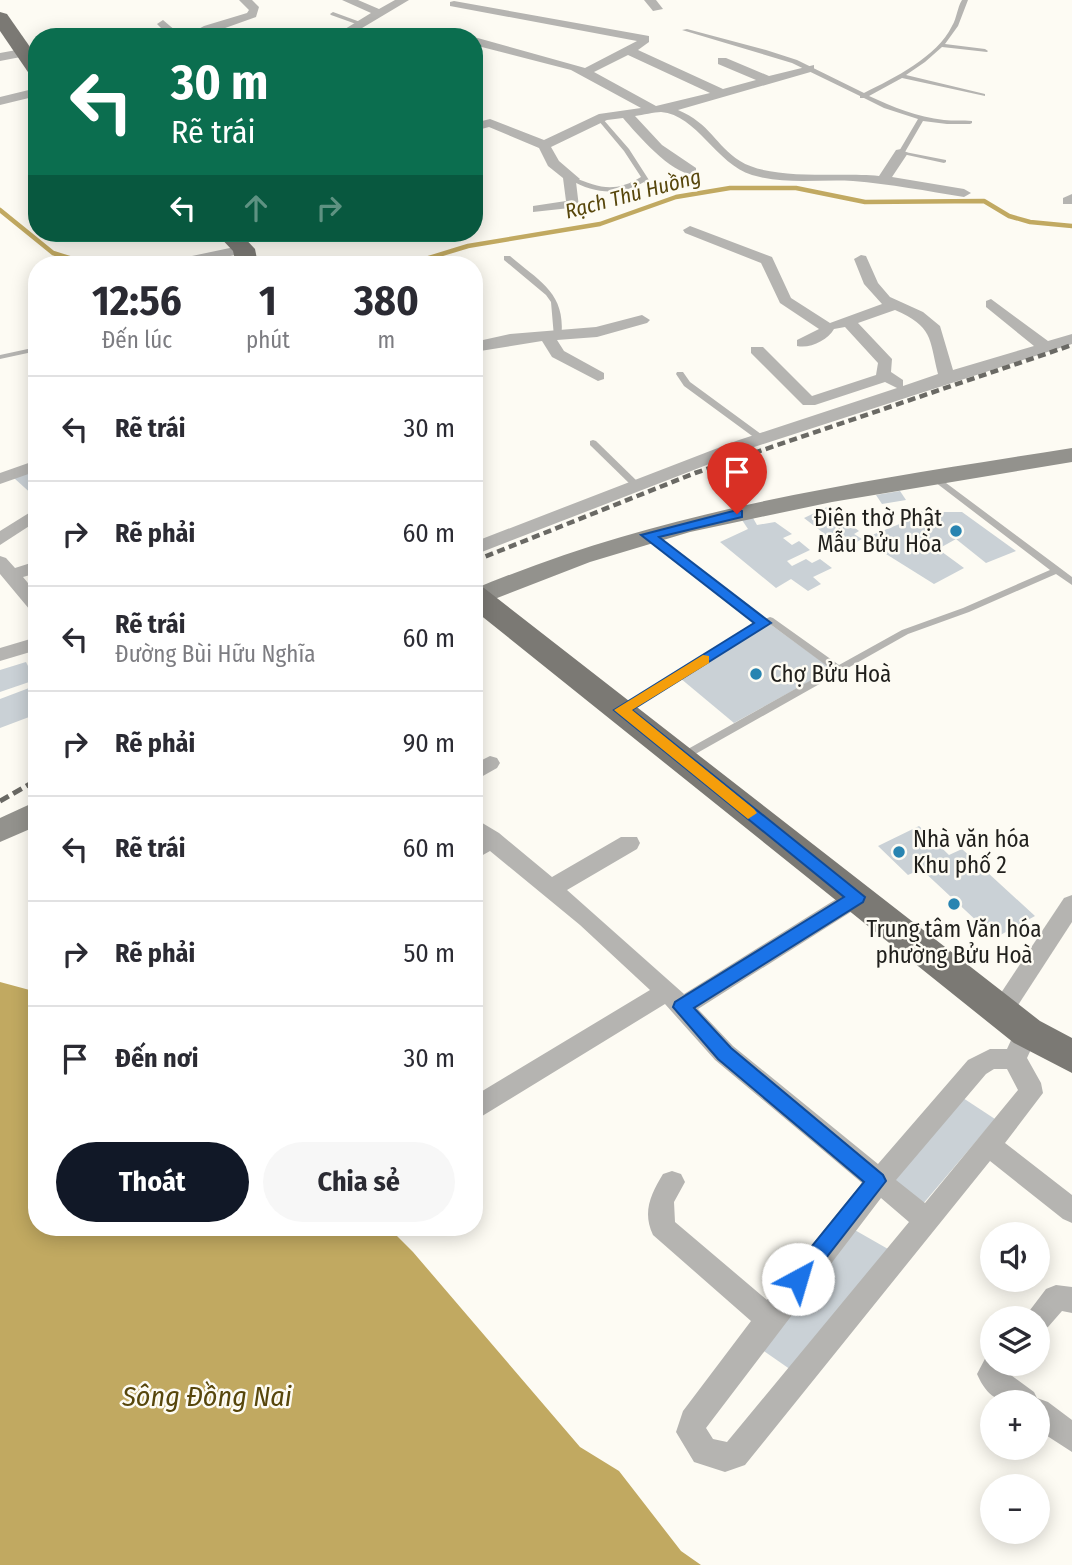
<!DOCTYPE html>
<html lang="vi">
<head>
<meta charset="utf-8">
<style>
	:root { --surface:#fff; --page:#f7f7f7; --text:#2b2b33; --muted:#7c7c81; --line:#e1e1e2; --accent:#111827 }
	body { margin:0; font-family:"Fira Sans Condensed",sans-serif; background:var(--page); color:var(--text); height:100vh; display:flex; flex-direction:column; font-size:26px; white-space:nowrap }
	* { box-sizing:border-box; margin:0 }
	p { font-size:23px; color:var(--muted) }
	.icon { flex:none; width:38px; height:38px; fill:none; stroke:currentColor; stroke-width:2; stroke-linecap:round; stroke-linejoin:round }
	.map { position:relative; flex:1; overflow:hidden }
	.sheet { position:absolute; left:28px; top:256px; width:455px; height:980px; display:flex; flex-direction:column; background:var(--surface); border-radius:28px; box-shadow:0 4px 18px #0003 }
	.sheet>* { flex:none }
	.banner { position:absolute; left:28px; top:28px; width:455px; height:214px; border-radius:28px; box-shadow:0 4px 18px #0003; background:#0b6e4f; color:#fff; overflow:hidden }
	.controls { position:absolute; left:980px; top:1222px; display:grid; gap:14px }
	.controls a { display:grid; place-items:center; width:70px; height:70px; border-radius:50%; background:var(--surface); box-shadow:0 4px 18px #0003; font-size:35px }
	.pin { position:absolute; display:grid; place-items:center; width:60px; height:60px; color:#fff; margin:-72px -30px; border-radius:50% 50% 50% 0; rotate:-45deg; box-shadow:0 0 7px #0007 }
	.pin .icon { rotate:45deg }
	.me { position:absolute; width:77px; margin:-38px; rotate:39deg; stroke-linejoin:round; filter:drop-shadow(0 0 5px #0008) }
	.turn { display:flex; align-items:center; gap:24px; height:147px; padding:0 28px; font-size:32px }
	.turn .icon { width:91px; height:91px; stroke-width:2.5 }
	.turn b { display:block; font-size:49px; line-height:60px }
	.lanes { display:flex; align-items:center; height:66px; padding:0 28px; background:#0003; justify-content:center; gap:35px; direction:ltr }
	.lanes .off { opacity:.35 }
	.eta { display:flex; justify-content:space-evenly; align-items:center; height:119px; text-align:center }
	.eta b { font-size:42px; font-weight:700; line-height:49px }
	.action { display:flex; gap:14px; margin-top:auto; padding:14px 28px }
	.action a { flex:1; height:80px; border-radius:42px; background:var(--accent); color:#fff; font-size:28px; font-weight:700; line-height:80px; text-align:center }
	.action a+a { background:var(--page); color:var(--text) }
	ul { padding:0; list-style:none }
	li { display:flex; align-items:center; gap:21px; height:105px; padding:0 28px; border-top:2px solid var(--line) }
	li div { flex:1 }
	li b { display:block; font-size:26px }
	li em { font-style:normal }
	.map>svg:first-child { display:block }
</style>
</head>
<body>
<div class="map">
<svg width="1072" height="1565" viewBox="0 0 1072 1565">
	<rect width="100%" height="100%" fill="#fdfbf3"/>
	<path fill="#c1a961" d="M0 982 37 992V1227H388L413 1252 580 1447 619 1471 681 1551 701 1565H0Z"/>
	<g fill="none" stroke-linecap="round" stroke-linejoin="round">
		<g stroke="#c1a961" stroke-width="4.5">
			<path d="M0 210 53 253 79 261"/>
			<path d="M419 261 468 246 600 224 676 197 730 188H796L865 202 984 201 1009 216 1030 222 1072 226"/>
		</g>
		<g stroke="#c1a961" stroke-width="5">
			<path d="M74 260 88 264"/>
			<path d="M411 264 425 260"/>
		</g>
	</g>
	<g fill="#cad1d6">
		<path d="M37 469V496L35 497 14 478Z"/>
		<path d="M900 491 906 500 882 504 876 495Z"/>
		<path d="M827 507 859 531 854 534 862 539 844 549 804 518Z"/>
		<path d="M921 511 936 523 940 512H962L1016 551 986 563 956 539 938 549 964 568 934 584 862 539 902 523 899 520Z"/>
		<path d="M753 518 757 525 775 522 792 534 783 538 792 545 799 541 810 550 787 561 792 566 806 559 812 563 820 559 832 568 813 577 821 584 808 591 791 579 776 588 720 542 748 529 742 520Z"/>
		<path d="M770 624 832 669 734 723 680 678Z"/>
		<path d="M26 662 35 680 0 692V670Z"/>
		<path d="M37 685V714L0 728V699Z"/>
		<path d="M919 826 949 855 962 849 1035 916 995 938 921 869 908 875 878 846Z"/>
		<path d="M963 1098 995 1119 922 1205 891 1181Z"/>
		<path d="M853 1229 888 1249 794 1372 761 1349Z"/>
	</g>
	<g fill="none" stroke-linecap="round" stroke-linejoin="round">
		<g fill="#b5b4b1" fill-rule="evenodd">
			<path d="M962 0H968L958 26 945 44 985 49 988 51 987 52 942 47 925 62 906 75 985 94V96L902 78 869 96C893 107 917 117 944 120 953 121 963 120 972 121V123L970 124H947L923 121 905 152 946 160V162L944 163 898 153 918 119 884 108 864 98H860V96L792 63 682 30 687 29 766 50 797 60 864 93C894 78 937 57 952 26 957 18 957 8 962 0Z"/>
			<path d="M333 12 363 23 364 24 359 25 331 15 330 14Z"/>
			<path d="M598 118H602L629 149 656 191 655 192H651L644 182C620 196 594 194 571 180V178L573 177C599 188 615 193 641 177L624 151 598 120Z"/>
			<path d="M504 256H510C540 282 567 293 561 339H558L554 337 551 302 546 295 504 260Z"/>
			<path d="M37 347V351L0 359V355Z"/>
			<path d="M677 372H683L690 382 765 437V441H759L684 386 676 374Z"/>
			<path d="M593 440 596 441 639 483V487H633L590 445V441Z"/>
			<path d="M934 474 1060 568 1072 577V585L1056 574 969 612 908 634 683 761 679 760 678 757 679 754 831 669 770 624 625 712H617L616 710 617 708 758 623 645 537 644 535 645 533H651L765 619 770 617 773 618 839 665 902 630 963 608 1050 570 931 479V475Z"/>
		</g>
		<g fill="#b5b4b1" fill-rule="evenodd">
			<path d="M239 0H252L259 7 256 17 200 37H184L204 26 247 13 249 10Z"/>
			<path d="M342 0H358L379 9 395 0H409L347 37H332L371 13Z"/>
			<path d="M644 0H656L663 9 653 11Z"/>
			<path d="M454 1 649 36V42L638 50 723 89 756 80 718 64V58H726L769 76 814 65V71L678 110C711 124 715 145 740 161 771 181 842 172 879 176L896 150 901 149 908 153 892 177 964 189 971 193 964 197C927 191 890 184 853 181 819 179 786 185 752 175 716 164 697 115 661 112 654 112 643 115 635 116L662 145 696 168V174C674 178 637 134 623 118L607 120 551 147 559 161 580 179 576 182 579 207 533 212V206L566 201 563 178 548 166 539 148 489 127 474 131V123L490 119 544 140 599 114 641 108 571 70 474 45V37L585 68 637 41 450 6V2ZM628 55 710 93 656 106 594 72Z"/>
			<path d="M163 20 183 37H170L157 24Z"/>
			<path d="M435 28 460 34 462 37 431 35 429 32Z"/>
			<path d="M22 49 28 53 26 56 0 61V53Z"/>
			<path d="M37 88V96L0 105V97Z"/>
			<path d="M1072 194V204H1063V198Z"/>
			<path d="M690 226 772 257 791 298 830 323 882 304 864 284 854 259 861 255 866 256 878 283 890 297 923 312 940 326 953 370 1034 346 986 307V301L991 299 1048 341 1072 334V344L748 449 474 555V542L736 441 897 388 885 382 815 405H803L751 353V347H763L812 396 876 375 878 363 845 327 834 329C828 340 810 349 797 346V340L819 329 780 303 761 263 685 233 683 230ZM895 310C933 327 929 337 938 374L903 386V380L891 372 892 359 858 323Z"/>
			<path d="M240 233H262L234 243 227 239Z"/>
			<path d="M244 245 249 246V252L193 264H166L173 260Z"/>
			<path d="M642 315 650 320 647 323 597 337 557 340 564 351 604 373V379L598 381 552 357 542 341 474 352V342L510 334 596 327Z"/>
			<path d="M37 460V471L0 484V473Z"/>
			<path d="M37 508V521L0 545V531Z"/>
			<path d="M0 556 6 558 15 568 37 561V573L23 577 37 594V612L30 610 0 574Z"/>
			<path d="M37 637V650L0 661V648Z"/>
			<path d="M490 756 497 758 500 763 497 768 474 781V764Z"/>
			<path d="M474 818 499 833 552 877 621 837H637L640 843 637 849 567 890 684 994 849 891 857 888 865 891 868 897 865 903 698 1009 733 1046 878 1164 968 1060 990 1049H1007L1018 1025 1027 1022 1036 1025 1039 1032 1027 1058 1041 1083 1043 1093 1005 1143 1072 1195V1223L1063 1219 990 1161 745 1465 725 1472 694 1462 676 1432 683 1411 751 1321 653 1235C642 1212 651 1194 663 1174L672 1171 681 1174 685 1182 674 1202 675 1222 767 1300 862 1183 715 1060 665 1004 474 1121V1096L650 990 580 925 490 851 474 860ZM994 1069H1007L1018 1090 925 1203 896 1180 986 1074ZM881 1198 909 1222 727 1442 713 1439 706 1428Z"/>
			<path d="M1072 895V922L1009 1019 1001 1022 993 1019 989 1012 993 1005 1064 898Z"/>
			<path d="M1056 1285 1072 1287V1313L1062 1311 1048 1327 1038 1331V1318H1024L1046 1289Z"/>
			<path d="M992 1352V1363H1012L1008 1373 1034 1392 1037 1398 1048 1402 1072 1420V1452L1038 1430V1402C1007 1402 991 1406 977 1374L988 1353Z"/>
		</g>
		<g fill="#93928d" fill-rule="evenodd">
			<path d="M1072 448V462L832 502 690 532 590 562 474 607V589C671 507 864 481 1072 448Z"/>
			<path d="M37 801V826L0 842V818Z"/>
		</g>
		<g fill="#7b7974" fill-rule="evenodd">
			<path d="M0 12 7 14 37 57V77L30 75 0 31Z"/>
			<path d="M216 233H240L255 249 258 264H236L233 251Z"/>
			<path d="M474 586 484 588 1040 1021 1072 1038V1073L1014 1043 474 610Z"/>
		</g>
		<path stroke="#6a6964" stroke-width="4.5" stroke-dasharray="8 4.5" stroke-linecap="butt" d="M474 561 695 473 1072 345"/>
		<path stroke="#6a6964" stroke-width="5" stroke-dasharray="10 5" stroke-linecap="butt" d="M0 801 37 780"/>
	</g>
	<path fill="#1a73e8" stroke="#114b97" stroke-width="2" d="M737 510 742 511V517L659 537 771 623 632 710 865 897 863 902 694 1008 731 1048 883 1175 886 1181 805 1285 798 1288 791 1285 788 1279 791 1272 864 1182 718 1059 673 1007 675 1002 844 897 614 710 754 623 641 535Z"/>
	<path fill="#f59e0b" d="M703 655 709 656V663L632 710 754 809 757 813 748 819 614 710Z"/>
	<g fill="#2884b1" stroke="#fdfbf3" stroke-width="2.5">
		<circle cx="956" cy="531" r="7"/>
		<circle cx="756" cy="674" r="7"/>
		<circle cx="899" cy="852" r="7"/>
		<circle cx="954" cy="904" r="7"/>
	</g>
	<g text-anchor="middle" stroke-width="5" stroke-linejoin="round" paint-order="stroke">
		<g font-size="21" font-style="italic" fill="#57460b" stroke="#fdfbf3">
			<text transform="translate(633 194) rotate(-15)" y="7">Rạch Thủ Huồng</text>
		</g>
		<g font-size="23" fill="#201f1c" stroke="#fdfbf3" text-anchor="start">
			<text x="942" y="526" text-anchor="end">Điện thờ Phật<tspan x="942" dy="26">Mẫu Bửu Hòa</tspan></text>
			<text x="770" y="682">Chợ Bửu Hoà</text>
			<text x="913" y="847">Nhà văn hóa<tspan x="913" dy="26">Khu phố 2</tspan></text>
			<text x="954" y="937" text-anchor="middle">Trung tâm Văn hóa<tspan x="954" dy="26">phường Bửu Hoà</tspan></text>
		</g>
		<g font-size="28" font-style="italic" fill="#57460b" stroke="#fdfbf3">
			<text x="207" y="1406">Sông Đồng Nai</text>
		</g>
	</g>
</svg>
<div class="controls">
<a><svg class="icon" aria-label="sound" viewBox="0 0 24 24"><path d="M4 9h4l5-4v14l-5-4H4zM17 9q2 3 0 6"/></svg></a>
<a><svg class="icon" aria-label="layers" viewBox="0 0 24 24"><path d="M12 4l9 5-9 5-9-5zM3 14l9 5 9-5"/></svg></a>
<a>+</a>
<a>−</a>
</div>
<div class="pin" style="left:737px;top:514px;background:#d93025"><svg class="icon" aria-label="arrive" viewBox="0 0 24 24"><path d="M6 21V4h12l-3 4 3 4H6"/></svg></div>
<svg class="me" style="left:798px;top:1279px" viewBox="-20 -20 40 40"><circle r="19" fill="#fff"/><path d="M0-13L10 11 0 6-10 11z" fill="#1a73e8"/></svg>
<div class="banner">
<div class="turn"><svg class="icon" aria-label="left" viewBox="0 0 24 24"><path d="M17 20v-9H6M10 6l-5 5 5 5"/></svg><div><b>30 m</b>Rẽ trái</div></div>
<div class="lanes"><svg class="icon" aria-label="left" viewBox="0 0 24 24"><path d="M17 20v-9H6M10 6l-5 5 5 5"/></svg><svg class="icon off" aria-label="ahead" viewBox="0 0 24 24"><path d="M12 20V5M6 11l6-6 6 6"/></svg><svg class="icon off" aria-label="right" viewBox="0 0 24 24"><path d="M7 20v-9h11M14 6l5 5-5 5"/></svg></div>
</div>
<section class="sheet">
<div class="eta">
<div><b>12:56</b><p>Đến lúc</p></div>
<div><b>1</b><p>phút</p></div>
<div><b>380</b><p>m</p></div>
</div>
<ul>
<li><svg class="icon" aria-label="left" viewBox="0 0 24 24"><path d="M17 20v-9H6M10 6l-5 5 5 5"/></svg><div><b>Rẽ trái</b></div><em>30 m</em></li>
<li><svg class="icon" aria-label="right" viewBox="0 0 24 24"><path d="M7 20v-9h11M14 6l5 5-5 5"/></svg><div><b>Rẽ phải</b></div><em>60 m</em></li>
<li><svg class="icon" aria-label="left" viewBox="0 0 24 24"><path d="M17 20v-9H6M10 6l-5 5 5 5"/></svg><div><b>Rẽ trái</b><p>Đường Bùi Hữu Nghĩa</p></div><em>60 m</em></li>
<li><svg class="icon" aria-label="right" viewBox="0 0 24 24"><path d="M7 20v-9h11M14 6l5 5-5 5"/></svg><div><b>Rẽ phải</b></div><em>90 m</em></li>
<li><svg class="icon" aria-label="left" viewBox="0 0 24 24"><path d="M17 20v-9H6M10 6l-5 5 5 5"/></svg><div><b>Rẽ trái</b></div><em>60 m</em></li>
<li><svg class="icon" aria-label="right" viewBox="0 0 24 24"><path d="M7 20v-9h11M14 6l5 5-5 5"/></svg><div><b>Rẽ phải</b></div><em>50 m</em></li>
<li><svg class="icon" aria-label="arrive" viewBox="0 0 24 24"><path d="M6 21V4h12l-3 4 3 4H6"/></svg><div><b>Đến nơi</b></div><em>30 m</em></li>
</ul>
<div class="action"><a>Thoát</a><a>Chia sẻ</a></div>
</section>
</div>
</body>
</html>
